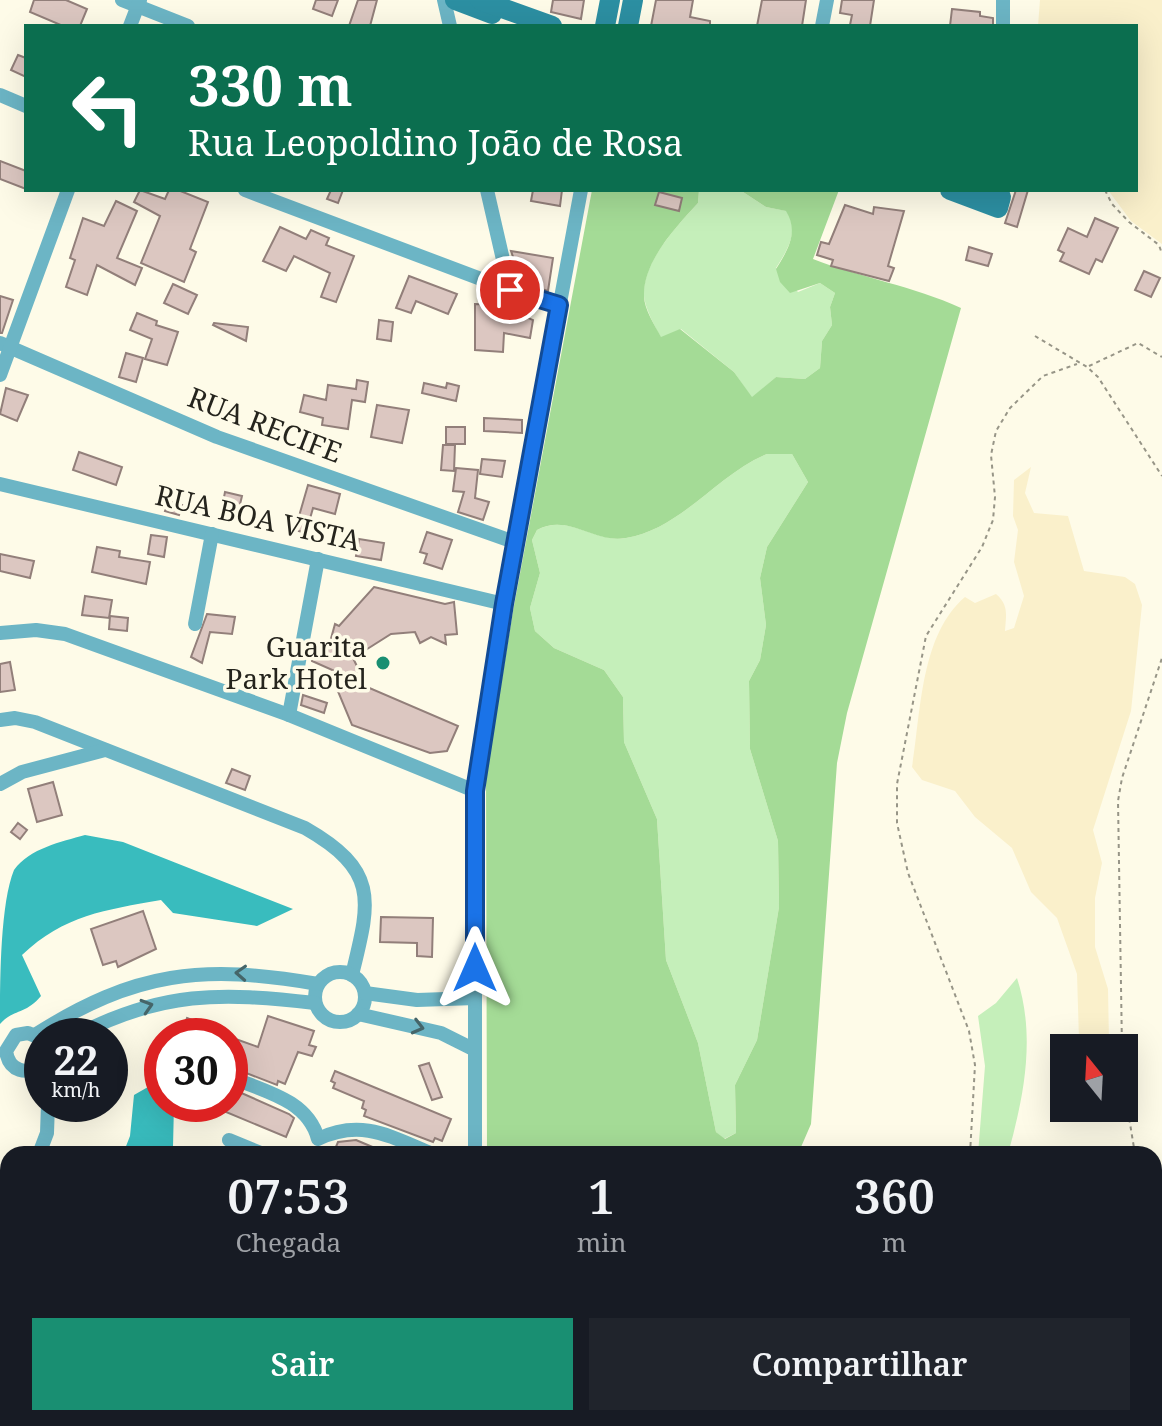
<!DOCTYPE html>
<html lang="pt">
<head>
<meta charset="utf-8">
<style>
	:root { --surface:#171b24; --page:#20242c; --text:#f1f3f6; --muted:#9ea1a6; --accent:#198f72 }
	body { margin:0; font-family:"Noto Serif",serif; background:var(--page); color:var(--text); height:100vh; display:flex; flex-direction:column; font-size:30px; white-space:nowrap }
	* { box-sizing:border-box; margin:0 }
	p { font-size:26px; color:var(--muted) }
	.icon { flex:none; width:44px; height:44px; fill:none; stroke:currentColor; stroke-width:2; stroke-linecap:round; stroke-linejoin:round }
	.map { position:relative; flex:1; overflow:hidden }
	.drawer { position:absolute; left:0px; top:1146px; width:1162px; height:280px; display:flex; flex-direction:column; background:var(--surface); border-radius:24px 24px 0 0; box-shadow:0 8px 32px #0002 }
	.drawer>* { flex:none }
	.top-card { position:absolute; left:24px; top:24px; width:1114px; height:168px; border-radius:0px; box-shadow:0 8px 32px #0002; background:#0b6e4f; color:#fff; overflow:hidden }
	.needle { width:52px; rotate:342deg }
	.controls { position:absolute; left:1050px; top:1034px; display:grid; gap:16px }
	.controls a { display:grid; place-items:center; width:88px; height:88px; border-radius:0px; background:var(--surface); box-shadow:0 8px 32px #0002; font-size:40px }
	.speed { position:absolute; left:24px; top:1018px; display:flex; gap:16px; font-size:40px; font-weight:700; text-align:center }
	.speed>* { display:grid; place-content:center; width:104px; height:104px; border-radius:50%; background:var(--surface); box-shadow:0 8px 32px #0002; line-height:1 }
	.speed small { font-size:20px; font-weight:400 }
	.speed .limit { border:12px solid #d22; background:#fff; color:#111 }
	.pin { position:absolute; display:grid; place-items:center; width:68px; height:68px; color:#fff; margin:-34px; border:4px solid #fff; border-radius:50%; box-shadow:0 2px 8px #0007 }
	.me { position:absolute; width:88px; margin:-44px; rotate:0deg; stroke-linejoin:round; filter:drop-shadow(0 0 6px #0008) }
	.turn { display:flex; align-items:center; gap:28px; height:168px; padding:0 32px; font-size:36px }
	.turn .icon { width:104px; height:104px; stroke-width:2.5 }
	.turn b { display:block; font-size:56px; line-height:68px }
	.eta { display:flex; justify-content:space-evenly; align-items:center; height:136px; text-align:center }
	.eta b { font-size:48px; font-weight:600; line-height:56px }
	.action { display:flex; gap:16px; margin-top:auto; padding:16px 32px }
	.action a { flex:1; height:92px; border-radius:0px; background:var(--accent); color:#fff; font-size:32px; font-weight:600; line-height:92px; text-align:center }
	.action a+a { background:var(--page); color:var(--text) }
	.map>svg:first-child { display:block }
</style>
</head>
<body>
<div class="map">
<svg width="1162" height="1426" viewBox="0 0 1162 1426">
	<rect width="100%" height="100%" fill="#fefbe8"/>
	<g fill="#c5efba">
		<path d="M699 190H740L766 207 787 211C799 232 788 249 776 268L798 292 820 283 835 293 830 307 832 325 822 341 820 368 805 379 776 377 752 398 734 372 681 329 661 338C655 326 645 309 644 296 642 262 677 226 698 203Z"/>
		<path d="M767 454H792L808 482 767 547 760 578 766 625 760 660 749 681 750 749 778 841 779 907 757 1040 735 1085 736 1133 724 1139 716 1132 698 1043 666 960 657 819 624 742 623 697 604 670 554 648 535 631 530 608 540 573 532 540 537 530C569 513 594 543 626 538 681 529 718 474 767 454Z"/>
		<path d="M1017 978C1036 1037 1024 1096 1008 1154H978L985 1066 978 1016 996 1003Z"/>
		<path d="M867 1418H1005L1004 1426H874Z"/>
		<path d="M1033 1418H1087L1082 1426H1033Z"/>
	</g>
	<g fill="#a4db96" fill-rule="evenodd">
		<path d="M592 190H699L698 203C677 226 643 261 644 296 644 309 655 326 661 337L680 329 734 372 752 397 776 377 805 379 820 368 822 341 832 325 830 307 835 293 820 283 790 293 780 282 776 269C788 250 799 232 786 211L766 207 740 190H839L813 259C862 278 913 286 961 308L847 713 837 763 811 1124 798 1154H487L486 776 513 611ZM767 454H792L808 482 767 547 760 578 766 625 760 660 749 681 750 749 778 841 779 907 757 1040 735 1085 736 1133 725 1139 716 1132 698 1043 666 960 657 819 624 742 623 697 604 670 554 648 535 631 530 608 540 573 532 540 537 530C569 513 594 544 626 538 681 529 718 474 767 454Z"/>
		<path d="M488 1418H704L703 1426H528L510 1419 501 1426Z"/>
	</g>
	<g fill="#faf0cb">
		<path d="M1040 0H1162V244L1131 221 1108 190H1136V26H1038Z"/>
		<path d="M1031 467 1025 493 1034 513 1068 516 1084 571 1125 577 1135 584 1142 605 1131 711 1093 830 1102 863 1095 898V947L1108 989 1109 1042 1079 1040 1077 974 1057 918 1031 892 1012 848 975 817 955 791 922 780 912 767C921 714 920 635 965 597L975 603 996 594C1009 605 1006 615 1005 631L1014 628 1024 596 1014 562 1018 530 1013 516 1014 480Z"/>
	</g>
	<g fill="#39bcbe">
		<path d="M85 835 123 842 293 909 257 926 173 913 161 900C105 910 64 915 22 955L41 996C25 1015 13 1009 0 1024 0 983 0 904 14 870 30 848 61 842 85 835Z"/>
		<path d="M148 1087 162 1089V1104H174L173 1147 190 1154H123L130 1136 134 1095Z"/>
		<path d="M25 1418H70L67 1426H22Z"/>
		<path d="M292 1418H355V1426H285Z"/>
	</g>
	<g fill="#dcc7c1" stroke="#927f7a" stroke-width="2">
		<path d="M34 0H66L87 9 80 26H63L30 12Z"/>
		<path d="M316 0H338L332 16 313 9Z"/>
		<path d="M358 0H377L370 26H349Z"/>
		<path d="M553 0H584L581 19 551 12Z"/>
		<path d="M656 0H693L690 17 710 21V26H651Z"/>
		<path d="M762 0H806L802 26H757Z"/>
		<path d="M842 0H874L870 26 850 25 852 15 840 13Z"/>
		<path d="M952 9 980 12V16L993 18V26H950Z"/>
		<path d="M18 55 26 58V77L11 70Z"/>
		<path d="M0 161 26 171V189L0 179Z"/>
		<path d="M140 190 165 199 169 190H178L208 202 190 249 196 252 184 282 141 263 160 216 134 202Z"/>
		<path d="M331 190H343L338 203 327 199Z"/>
		<path d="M533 190H562L560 206 531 201Z"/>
		<path d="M1016 190H1028L1017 227 1005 223Z"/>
		<path d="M659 192 682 198 679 211 655 205Z"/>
		<path d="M116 201 137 211 117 258 142 268 135 285 97 265 87 295 66 287 75 260 70 258 83 218 104 226Z"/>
		<path d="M845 205 873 214 874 207 904 211 888 266 894 268 889 281 831 266 833 260 817 255 821 242 829 244Z"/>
		<path d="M1095 218 1118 228 1102 262 1096 259 1089 274 1060 261 1064 253 1058 250 1068 228 1087 237Z"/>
		<path d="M280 227 306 239 311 230 329 238 326 245 354 256 336 302 321 297 330 273 294 256 286 271 263 261Z"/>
		<path d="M969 247 992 254 988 266 966 260Z"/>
		<path d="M511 251 553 258 548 291 522 283Z"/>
		<path d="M1144 271 1160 278 1151 297 1135 290Z"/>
		<path d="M409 276 457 294 448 314 416 301 411 313 396 308Z"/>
		<path d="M173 284 197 295 188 314 164 303Z"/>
		<path d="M0 296 13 300 2 333H0Z"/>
		<path d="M475 304 498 305 533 320 530 338 504 333 503 352 475 350Z"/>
		<path d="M137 313 157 321 156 325 178 332 167 365 145 359 152 339 130 330Z"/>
		<path d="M379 320 393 322 391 341 377 339Z"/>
		<path d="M214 323 248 327 246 341 213 325Z"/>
		<path d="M126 353 143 358 136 382 119 377Z"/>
		<path d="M357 380 368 382 365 402 352 400 348 429 322 425 323 418 300 412 304 395 326 400 328 385 356 389Z"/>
		<path d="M424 383 446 388 447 383 459 386 456 401 422 393Z"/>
		<path d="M6 388 28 395 17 421 0 414Z"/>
		<path d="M377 405 409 410 402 443 371 437Z"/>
		<path d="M484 418 522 420V433L484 431Z"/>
		<rect x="446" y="427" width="19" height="17"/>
		<path d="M443 445H455L454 471 441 470Z"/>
		<path d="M79 452 122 467 116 485 73 470Z"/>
		<path d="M482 459 505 461 502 477 480 474Z"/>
		<path d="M456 468 478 470 475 498 489 502 483 520 458 512 464 492 453 491Z"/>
		<path d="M308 485 340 494 335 514 313 508 306 533 295 530Z"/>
		<path d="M225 492 242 496 236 521 220 518Z"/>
		<path d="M168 501 182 505 179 515 165 511Z"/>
		<path d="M427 532 452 540 442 569 424 563 427 554 420 552Z"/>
		<path d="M151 535 167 537 164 557 148 554Z"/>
		<path d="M359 539 384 543 381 560 356 556Z"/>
		<path d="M97 547 120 551 119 557 150 562 146 584 92 572Z"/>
		<path d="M0 554 34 561 30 578 0 571Z"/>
		<path d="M374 587 445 604 454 602 457 634 445 635 446 644 431 637 420 643 415 632 391 634 353 658 367 687 458 726 447 751 430 753 352 725 337 689 355 680 312 661 311 654 317 650 327 653 335 624 339 626Z"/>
		<path d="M85 596 112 600 109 618 82 615Z"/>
		<path d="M207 614 235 617 232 634 210 632 202 663 191 657Z"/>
		<path d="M110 616 128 618 127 631 109 629Z"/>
		<path d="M10 662 15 690 0 692V664Z"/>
		<path d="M303 695 327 703 324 713 301 705Z"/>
		<path d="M232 769 250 776 245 790 226 783Z"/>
		<path d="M53 782 62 815 37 822 28 789Z"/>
		<path d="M18 823 27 830 20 839 11 832Z"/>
		<path d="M143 911 156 949 118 967 116 961 103 965 91 929Z"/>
		<path d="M381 917 433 918 432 957 417 956V943L380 942Z"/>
		<path d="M268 1016 314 1031 309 1045 316 1047 312 1056 298 1052 285 1084 278 1081 277 1085 236 1069 238 1063 230 1060V1037L258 1047Z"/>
		<path d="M187 1018 212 1028 209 1036H180Z"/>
		<path d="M429 1063 442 1097 432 1100 419 1066Z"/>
		<path d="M335 1071 451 1119 442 1141 435 1138 433 1142 364 1116 366 1110 362 1108 364 1101 333 1088 335 1083 331 1081Z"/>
		<path d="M230 1088 289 1114 294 1118 286 1137 207 1104H230Z"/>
		<path d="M356 1140 389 1154H333L338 1142Z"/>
	</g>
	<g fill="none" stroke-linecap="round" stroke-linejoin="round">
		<g stroke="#979587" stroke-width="2" stroke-dasharray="4 4" stroke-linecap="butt">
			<path d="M1105 190 1112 204 1129 222 1159 245 1162 254"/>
			<path d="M1035 336 1087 367 1098 377 1162 476"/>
			<path d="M1089 366 1138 343 1162 357"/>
			<path d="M1122 1048 1118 801 1122 778 1162 658"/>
			<path d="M1124 1087 1135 1154"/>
			<path d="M970 1154 975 1065 969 1031 908 873 897 823V784L926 636 982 547 993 520 995 497 991 455 996 431 1010 408 1043 376 1077 364"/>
			<path d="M1154 1263C1159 1292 1162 1324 1154 1352"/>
			<path d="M861 1418 867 1426"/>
			<path d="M1088 1426 1094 1418"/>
		</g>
		<g stroke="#6cb5c5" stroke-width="14">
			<path d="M122 0 188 26"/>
			<path d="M444 0 450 26"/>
			<path d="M130 26 140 0"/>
			<path d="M822 26 827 0"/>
			<path d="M1003 26V0"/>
			<path d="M0 95 26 106"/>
			<path d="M245 190 510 290 559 305"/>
			<path d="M487 190 510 290"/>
			<path d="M0 343 217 437 517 543"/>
			<path d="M0 375 68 190"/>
			<path d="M0 484 504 604"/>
			<path d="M195 624 212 534"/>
			<path d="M0 633 36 630 65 634 289 715 475 791"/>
			<path d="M289 715 318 559"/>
			<path d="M0 720 15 718 35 722 305 828C380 871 370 901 352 975"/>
			<path d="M0 784 22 772 105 750"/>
			<circle cx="340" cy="997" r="25"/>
			<path d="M365 993 417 1000 475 998"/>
			<path d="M358 1014 441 1033 475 1050"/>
			<path d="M35 1035C135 971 203 964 318 984"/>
			<path d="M75 1036C162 991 220 992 315 1003"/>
			<path d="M40 1038 28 1033 16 1035 6 1051C9 1071 27 1077 42 1063"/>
			<path d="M33 1071 42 1087"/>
			<path d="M230 1077C264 1091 308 1100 318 1139 362 1118 391 1137 433 1154"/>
			<path d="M229 1140 263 1154"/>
			<path d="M39 1154 47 1133 48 1104"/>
			<path d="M475 1154V791L504 604 581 190"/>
			<path d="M0 1253 8 1233"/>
			<path d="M437 1418V1426"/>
			<path d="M476 1418 477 1426"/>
			<path d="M163 1426 166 1418"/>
			<path d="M174 1426 182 1418"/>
		</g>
		<g stroke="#2c8fa2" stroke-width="20">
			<path d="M455 0 492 14"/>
			<path d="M480 0 552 26"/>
			<path d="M605 26 610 0"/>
			<path d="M628 26 633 0"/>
			<path d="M950 190 998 208 1001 197 983 190"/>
		</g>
	</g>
	<defs><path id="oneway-chevron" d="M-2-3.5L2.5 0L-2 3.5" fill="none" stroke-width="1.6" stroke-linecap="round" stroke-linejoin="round" transform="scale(2)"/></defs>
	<g stroke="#456569">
		<use href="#oneway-chevron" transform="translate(241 973) rotate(-177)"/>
		<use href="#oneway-chevron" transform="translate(147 1006) rotate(-17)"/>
		<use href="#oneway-chevron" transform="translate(418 1027) rotate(14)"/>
	</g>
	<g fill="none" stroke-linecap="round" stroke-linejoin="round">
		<g stroke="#114b97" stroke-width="20">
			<path id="route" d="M475 968V791L504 604 559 305 510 290"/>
		</g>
		<use href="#route" stroke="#1a73e8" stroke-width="14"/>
	</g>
	<circle fill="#198f72" stroke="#fefbe8" stroke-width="3" cx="383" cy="663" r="8"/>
	<g text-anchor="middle" stroke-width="7" stroke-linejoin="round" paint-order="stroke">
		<g font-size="28" fill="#25241d" stroke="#fefbe8">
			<text transform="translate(265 425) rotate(21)" y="10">RUA RECIFE</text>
			<text transform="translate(258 518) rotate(13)" y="10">RUA BOA VISTA</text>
		</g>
		<g font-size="28" fill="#25241d" stroke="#fefbe8" text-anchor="end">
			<text x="367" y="657">Guarita<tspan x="367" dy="32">Park Hotel</tspan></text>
		</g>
	</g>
</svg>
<div class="controls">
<a><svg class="needle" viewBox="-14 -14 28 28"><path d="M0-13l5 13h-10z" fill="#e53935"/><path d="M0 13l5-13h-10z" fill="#9ea1a6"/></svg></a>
</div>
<div class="speed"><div>22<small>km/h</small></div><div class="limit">30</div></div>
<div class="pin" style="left:510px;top:290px;background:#d93025"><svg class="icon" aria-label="arrive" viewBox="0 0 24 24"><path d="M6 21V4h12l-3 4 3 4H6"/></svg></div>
<svg class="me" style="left:475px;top:968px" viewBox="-20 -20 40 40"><path d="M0-17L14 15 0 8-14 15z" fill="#1a73e8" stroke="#fff" stroke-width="4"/></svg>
<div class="top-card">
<div class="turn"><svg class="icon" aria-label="left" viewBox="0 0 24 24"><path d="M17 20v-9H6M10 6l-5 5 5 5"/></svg><div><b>330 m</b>Rua Leopoldino João de Rosa</div></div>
</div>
<section class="drawer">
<div class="eta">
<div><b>07:53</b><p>Chegada</p></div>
<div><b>1</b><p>min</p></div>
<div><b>360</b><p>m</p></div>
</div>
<div class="action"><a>Sair</a><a>Compartilhar</a></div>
</section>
</div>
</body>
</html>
